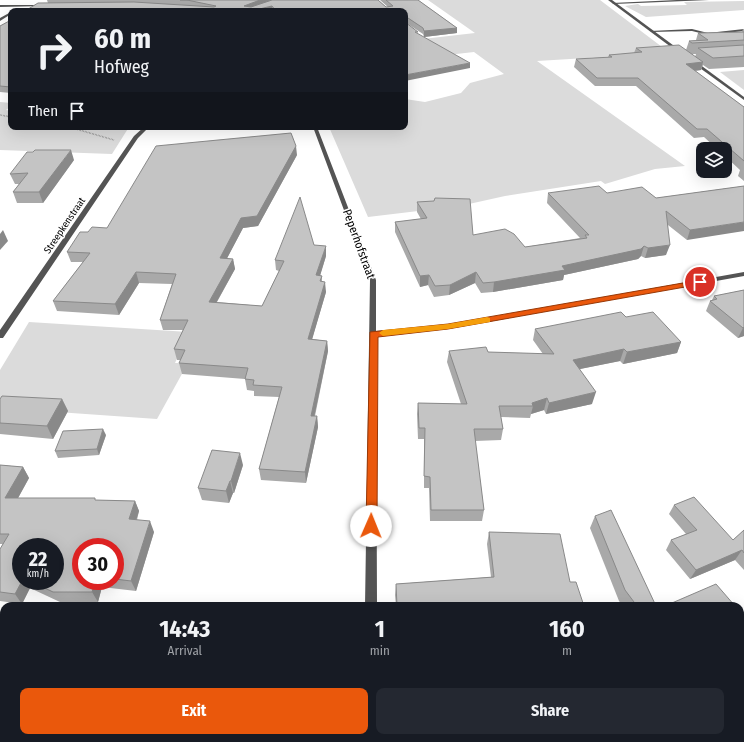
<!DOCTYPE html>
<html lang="en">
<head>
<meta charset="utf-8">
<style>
	:root { --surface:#171b24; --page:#242831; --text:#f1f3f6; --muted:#9ea1a6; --accent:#ea580c }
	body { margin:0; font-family:"Fira Sans Condensed",sans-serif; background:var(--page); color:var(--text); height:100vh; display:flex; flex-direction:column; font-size:15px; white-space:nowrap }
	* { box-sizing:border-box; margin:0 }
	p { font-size:13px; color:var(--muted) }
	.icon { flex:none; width:22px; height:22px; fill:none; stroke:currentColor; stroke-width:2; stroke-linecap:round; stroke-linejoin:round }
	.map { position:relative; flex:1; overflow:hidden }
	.details { position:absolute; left:0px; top:602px; width:744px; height:140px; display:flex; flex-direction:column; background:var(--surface); border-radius:12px 12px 0 0; box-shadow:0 4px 16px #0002 }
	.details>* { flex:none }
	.top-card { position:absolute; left:8px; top:8px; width:400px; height:122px; border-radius:8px; box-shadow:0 4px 16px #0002; background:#171b24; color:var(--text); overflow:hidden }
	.fabs { position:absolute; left:696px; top:142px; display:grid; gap:8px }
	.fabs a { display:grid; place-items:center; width:36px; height:36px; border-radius:8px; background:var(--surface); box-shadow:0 4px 16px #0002; font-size:20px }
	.speed { position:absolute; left:12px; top:538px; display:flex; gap:8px; font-size:20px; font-weight:700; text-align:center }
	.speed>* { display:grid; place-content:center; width:52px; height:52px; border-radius:50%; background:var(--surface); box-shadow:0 4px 16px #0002; line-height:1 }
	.speed small { font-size:10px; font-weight:400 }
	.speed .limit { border:6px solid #d22; background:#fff; color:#111 }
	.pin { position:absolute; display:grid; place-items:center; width:34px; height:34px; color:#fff; margin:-17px; border:2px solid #fff; border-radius:50%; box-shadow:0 1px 4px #0007 }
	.me { position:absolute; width:44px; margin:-22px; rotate:1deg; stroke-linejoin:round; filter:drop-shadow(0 0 3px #0008) }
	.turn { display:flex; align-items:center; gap:14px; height:84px; padding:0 20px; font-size:18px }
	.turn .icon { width:52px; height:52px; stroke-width:2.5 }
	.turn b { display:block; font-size:28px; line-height:34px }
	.then { display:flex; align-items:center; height:38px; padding:0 20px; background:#0003; gap:8px; font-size:15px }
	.eta { display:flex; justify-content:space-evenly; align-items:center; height:68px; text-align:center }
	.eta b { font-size:24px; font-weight:700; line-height:28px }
	.cta { display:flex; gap:8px; margin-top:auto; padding:8px 20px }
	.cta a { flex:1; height:46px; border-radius:8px; background:var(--accent); color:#fff; font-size:16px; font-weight:700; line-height:46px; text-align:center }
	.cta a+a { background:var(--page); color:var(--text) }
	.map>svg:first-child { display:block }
</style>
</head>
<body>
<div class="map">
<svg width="744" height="742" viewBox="0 0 744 742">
	<rect width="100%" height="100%" fill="#fff"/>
	<g fill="#dbdbdb">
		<path d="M428 0H600L670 53 537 61 685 166 655 169 605 184 601 181 505 196 460 206 368 217 329 127H405V99L425 102 461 93 470 83 504 74 474 52 412 59 405 41 475 33Z"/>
		<path d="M744 1V10L646 17 625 6 638 4 641 6 687 5 684 2Z"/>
		<path d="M744 70V90L720 72Z"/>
		<path d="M0 102 11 103V106L6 110 11 111V127H129L112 154 0 150Z"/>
		<path d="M29 322 189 332 175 363H188L157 419 0 408V370Z"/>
	</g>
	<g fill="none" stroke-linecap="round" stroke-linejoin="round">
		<g stroke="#767676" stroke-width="1.5" stroke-dasharray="0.5 1" stroke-linecap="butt">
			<path d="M0 115 11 117"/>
			<path d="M69 127 114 140"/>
		</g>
		<g fill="#545454" fill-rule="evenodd">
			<path d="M677 0H709L614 4 612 3Z"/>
			<path d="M692 29 708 33 744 29V31L708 35 692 31 652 32 650 31Z"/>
		</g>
		<g fill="#545454" fill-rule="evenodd">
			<path d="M608 0H612L681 51V53H679Z"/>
			<path d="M0 5H42L44 6 0 7Z"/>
			<path d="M11 12V14L0 21V18Z"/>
			<path d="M693 61H695L744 97V100L693 63Z"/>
			<path d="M144 127H149L138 138 3 338H0V330L134 136Z"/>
			<path d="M313 127H317L376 280V331L448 325 744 272V276L448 329 376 336 377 606H365L370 280Z"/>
			<rect x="363" y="738" width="12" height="4"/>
		</g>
	</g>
	<g fill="#a9a9a9" fill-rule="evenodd">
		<path d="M47 0H378L386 7H388L380 0H418L457 28V33L424 37 423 34 405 22V11H273L48 3Z"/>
		<path d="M11 20V93L0 92V26Z"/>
		<path d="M743 29H744V67L709 69 703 65 701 70 695 71 744 107V181L738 176 740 170 725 156V149H717L704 137 694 138 636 86H595L574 67 576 59 608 57 609 55 634 53 636 48 686 50 689 41 696 40 698 33 742 32ZM692 54H696L695 57Z"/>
		<path d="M297 155 258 226 243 228 227 258 233 259 235 269 217 302 262 306 279 271 276 270 275 260 314 245 326 256 320 275 322 276V282L326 292 312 339 327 341 328 351 315 416H317L318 427 306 483 261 480 259 469 279 397 254 396V391L247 390 245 379 182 374 179 363 181 360H177L174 349 183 330H163L160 320 172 284 139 283 119 315 57 311 53 301 83 262H71L67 252 88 232 107 228Z"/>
		<path d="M74 160 43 203H17L13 192 19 184H15L10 174Z"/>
		<path d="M744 186 687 240 668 225 666 255 645 258 641 256 638 259 564 275 563 280 493 292 481 293 475 283 449 295 434 297 428 285 420 287 395 232V222L421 219 417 212V202L473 235 525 247 580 238 547 203 548 193H607L656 198Z"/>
		<path d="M744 290V336L738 338 706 311 710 301 712 300 714 296Z"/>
		<path d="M626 317 681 342 677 353 623 364 620 361 580 369 592 404 546 414 544 410 531 414 530 418 501 417 503 429 501 440 475 441 484 510 482 521H430L429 488H424V439H418L417 414 418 403 461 404 447 362 449 351 543 354 533 340 535 329Z"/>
		<path d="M0 399H62L68 411 53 439 0 434Z"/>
		<path d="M106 435 99 455 58 458 55 451Z"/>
		<path d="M0 465 23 467 29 478 18 498 135 501 139 511 137 520 154 532 136 591 102 587 98 602H60L30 588 22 604 0 601V549L3 544H0ZM21 547 55 581H21ZM115 547V581H81Z"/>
		<path d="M243 465 234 493H233L229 503 202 500 198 488Z"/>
		<path d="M674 505 733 540 744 530V570L735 560 690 579 666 550 671 540 686 534 669 514Z"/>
		<path d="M595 516 656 606H623L619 601 590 528Z"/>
		<path d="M489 532 570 582 584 606H396L395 595 396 584 491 577 487 544Z"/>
		<path d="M740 612 744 617V712L742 714 740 712Z"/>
		<path d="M454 738H621L623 742H455Z"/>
	</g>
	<g fill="#898989">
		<path d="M260 0H274L245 11 244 6Z"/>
		<path d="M272 6V11H251Z"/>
		<path d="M457 28V33L424 37V31Z"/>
		<path d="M703 62 701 70 683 72 686 64Z"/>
		<path d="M470 63V68L405 81V75Z"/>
		<path d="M296 146 297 155 258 226 243 228 222 268 220 258 241 218Z"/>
		<path d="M71 150 74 160 43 203 39 192Z"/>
		<path d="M744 222V231L687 240 690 230Z"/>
		<path d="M3 230 8 241 0 250V234Z"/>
		<path d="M670 245 666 255 645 258 648 248Z"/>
		<path d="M326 246V256L317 286 316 275Z"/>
		<path d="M644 246 641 256 638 259 564 275 563 280 493 292 494 282Z"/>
		<path d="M233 259 235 269 211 312 209 302Z"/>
		<path d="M136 272 139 283 119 315 115 304Z"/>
		<path d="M476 272 475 283 449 295 450 285Z"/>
		<path d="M429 275 428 285 420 287V276Z"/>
		<path d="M325 282 326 292 309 350 308 339Z"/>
		<path d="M744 327V336L738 338 743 328Z"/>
		<path d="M327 341 328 351 312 427 311 416Z"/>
		<path d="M681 342 677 353 623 364 627 352Z"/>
		<path d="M624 349 620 361 570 371 573 360Z"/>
		<path d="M596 392 592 404 546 414 549 403Z"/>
		<path d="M547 398 544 410 531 414 533 406 532 403Z"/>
		<path d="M62 399 68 411 53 439 47 426Z"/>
		<path d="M317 416 318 427 306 483 305 472Z"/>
		<path d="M103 429 106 435 99 455 97 449Z"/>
		<path d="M240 453 243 465 234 493 231 481Z"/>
		<path d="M23 467 29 478 12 509 5 498Z"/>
		<path d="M230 481 233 493 229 503 226 491Z"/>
		<path d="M135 501 139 511 133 530 129 519Z"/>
		<path d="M150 521 154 532 136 591 131 581Z"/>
		<path d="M742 550 735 560 690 579 696 570Z"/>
		<path d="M22 581H25L30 588 22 604 15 594Z"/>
		<path d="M96 581H99L102 587 98 602 92 592Z"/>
		<path d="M84 738H95L93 742H83Z"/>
	</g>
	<g fill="#c4c4c4" stroke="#898989">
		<path d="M180 0H260L244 6 251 7 272 0H378L386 7 393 6 386 0H418L457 28 424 31 423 28 405 16V11H276L272 6 251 11H25L38 3 134 2 214 7 216 6 187 0Z"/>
		<path d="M11 20V87L0 86V26Z"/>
		<path d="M405 22 418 32H415L470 63 405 75Z"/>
		<path d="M744 32V40L692 43 689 41 708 40 698 33Z"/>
		<path d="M679 45 703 62 686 64 744 107V161L707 129H697L638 78H597L576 59 612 57 609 55 642 52 636 48Z"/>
		<path d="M744 45V56L713 58 698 48Z"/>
		<path d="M291 133 296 146 257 216 241 218 220 258 233 259 209 302 262 306 284 261 275 260 300 197 314 245 326 246 316 275 322 276 320 281 325 282 308 339 327 341 311 416H317L305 472 259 469 282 387 253 385 254 380 245 379 248 368 179 363 185 350 174 349 188 320H160L176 274 136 272 115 304 53 301 90 253 67 252 80 232H88L92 227 107 228 156 146Z"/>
		<path d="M35 150H71L39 192H13L28 173 10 174 27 152H33Z"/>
		<path d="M599 186 607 193 642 187 656 198 744 186V222L690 230 666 211 670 245 648 248 644 246 641 249 562 266 565 270 494 282 483 283 476 272 450 285 435 286 429 275 420 276 395 222 427 218 417 202 434 201 435 198 470 199 473 235 505 229 514 234 525 247 587 238 585 235H589L548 193Z"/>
		<path d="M744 290V327L743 328 710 301 717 299 714 296Z"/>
		<path d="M621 312 626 317 653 312 681 342 627 352 624 349 573 360 596 392 549 403 547 398 532 403 533 406H499L503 429H474L484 510H431L430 477 424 476 425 428H419L418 403 467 404 449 351 486 347 488 352 554 354 535 329Z"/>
		<path d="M2 396 62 399 47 426 0 423V399Z"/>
		<path d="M103 429 97 449 55 451 63 431Z"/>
		<path d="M212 450 240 453 231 481H230L226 491 198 488Z"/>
		<path d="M0 465 23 467 5 498H95V500L135 501 129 519 150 521 131 581 115 579V547H81V581H96L92 592H53L30 581H55V547H21V581H22L15 594 0 592V549L9 534H0Z"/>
		<path d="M694 497 733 540 744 530V553L742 550 696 570 671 540 697 530 674 505Z"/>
		<path d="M611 510 656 606H637L625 590 595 516Z"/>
		<path d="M489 532 560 534 570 582H576L584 606H397L396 584 494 577Z"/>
		<path d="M716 584 735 606H665Z"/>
		<path d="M740 612 744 617V694L740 689Z"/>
		<path d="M4 699V738H84L83 742H0V708Z"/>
		<rect x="211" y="738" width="110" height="4"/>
		<path d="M458 738H621L623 742H459Z"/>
	</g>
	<path fill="#ea580c" stroke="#983908" d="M700 280 703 282 702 284 448 329 378 337 377 526 375 530 371 531 367 530 366 526 370 332 448 324Z"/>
	<path fill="#f59e0b" d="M487 317 490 318V322L448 329 383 336 379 333 383 330 448 324Z"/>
	<g text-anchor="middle" stroke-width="3" stroke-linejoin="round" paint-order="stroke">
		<g font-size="10" fill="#000" stroke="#fff">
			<text transform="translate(64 225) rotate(-56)" y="4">Streepkenstraat</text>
		</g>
		<g font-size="12" fill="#000" stroke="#fff">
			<text transform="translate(359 244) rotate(70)" y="4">Peperhofstraat</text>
		</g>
	</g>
</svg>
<div class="fabs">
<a><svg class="icon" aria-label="layers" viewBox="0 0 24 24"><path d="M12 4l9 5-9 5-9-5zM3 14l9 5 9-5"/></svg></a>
</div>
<div class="speed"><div>22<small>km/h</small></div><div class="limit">30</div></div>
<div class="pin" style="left:700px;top:282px;background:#d93025"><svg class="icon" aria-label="arrive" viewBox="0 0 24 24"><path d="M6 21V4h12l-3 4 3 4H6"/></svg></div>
<svg class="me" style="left:371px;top:526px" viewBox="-20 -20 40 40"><circle r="19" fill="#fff"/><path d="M0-13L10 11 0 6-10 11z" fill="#ea580c"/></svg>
<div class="top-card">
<div class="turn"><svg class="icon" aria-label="right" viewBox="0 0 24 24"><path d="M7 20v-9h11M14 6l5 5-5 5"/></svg><div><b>60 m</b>Hofweg</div></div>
<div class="then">Then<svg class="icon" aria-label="arrive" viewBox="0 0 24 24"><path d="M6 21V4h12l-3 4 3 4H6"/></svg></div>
</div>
<section class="details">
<div class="eta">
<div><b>14:43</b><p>Arrival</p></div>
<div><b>1</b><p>min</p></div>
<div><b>160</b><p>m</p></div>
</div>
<div class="cta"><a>Exit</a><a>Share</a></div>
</section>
</div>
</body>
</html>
